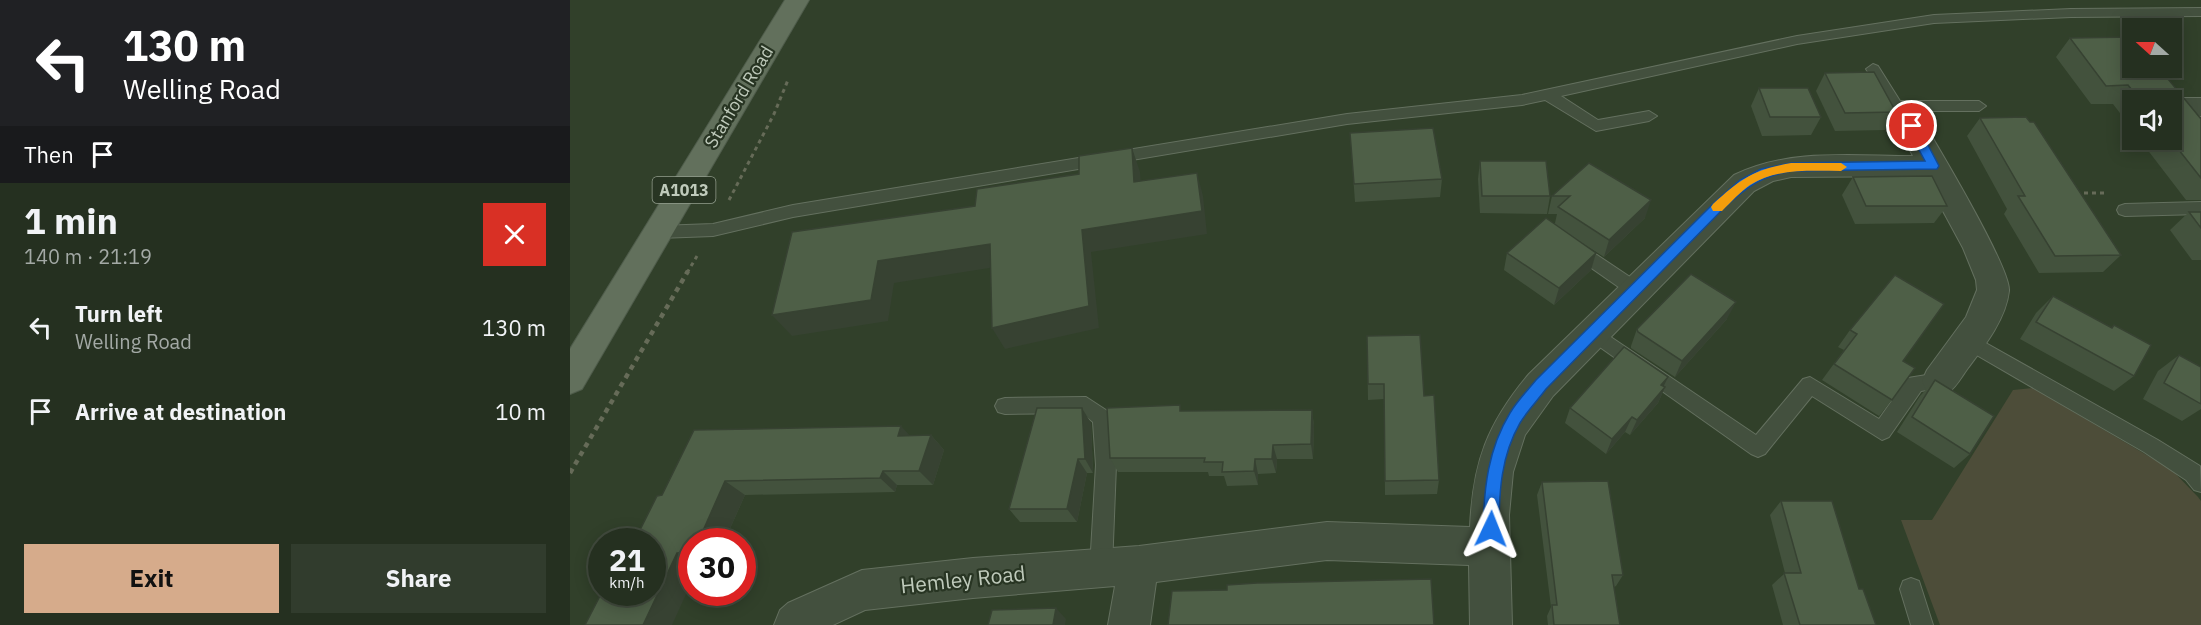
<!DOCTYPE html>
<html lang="en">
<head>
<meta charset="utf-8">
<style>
	:root { --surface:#253020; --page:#313c2d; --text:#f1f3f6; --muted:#a3a9a5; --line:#424b3e; --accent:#d6ab8b }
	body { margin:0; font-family:"IBM Plex Sans",sans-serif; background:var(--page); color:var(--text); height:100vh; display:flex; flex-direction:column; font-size:22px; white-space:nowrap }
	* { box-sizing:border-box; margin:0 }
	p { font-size:20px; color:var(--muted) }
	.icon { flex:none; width:33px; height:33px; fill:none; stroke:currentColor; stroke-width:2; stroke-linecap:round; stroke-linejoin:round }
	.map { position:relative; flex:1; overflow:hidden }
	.panel { display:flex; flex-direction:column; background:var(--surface); width:570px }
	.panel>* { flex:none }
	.guide { background:#202124; color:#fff; overflow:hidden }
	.needle { width:39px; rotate:291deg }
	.tools { position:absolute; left:1552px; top:18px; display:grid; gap:12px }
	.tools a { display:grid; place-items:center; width:60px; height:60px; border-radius:0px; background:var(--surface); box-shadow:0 3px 15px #0003,0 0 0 2px var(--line); font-size:30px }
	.speed { position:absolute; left:18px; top:528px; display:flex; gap:12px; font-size:30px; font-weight:700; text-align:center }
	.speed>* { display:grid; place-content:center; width:78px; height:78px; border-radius:50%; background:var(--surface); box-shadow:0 3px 15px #0003,0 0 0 2px var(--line); line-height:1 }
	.speed small { font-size:15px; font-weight:400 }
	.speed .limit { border:9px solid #d22; background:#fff; color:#111 }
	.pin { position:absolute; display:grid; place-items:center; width:51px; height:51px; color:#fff; margin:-26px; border:3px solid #fff; border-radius:50%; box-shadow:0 2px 6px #0007 }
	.me { position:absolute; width:66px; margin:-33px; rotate:2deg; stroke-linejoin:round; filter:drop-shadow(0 0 4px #0008) }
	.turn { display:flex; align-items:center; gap:21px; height:126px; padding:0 24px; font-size:27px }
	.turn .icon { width:78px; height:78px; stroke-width:2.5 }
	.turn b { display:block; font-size:42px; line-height:51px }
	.then { display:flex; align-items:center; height:57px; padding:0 24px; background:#0003; gap:12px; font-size:22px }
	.round { display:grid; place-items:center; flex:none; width:63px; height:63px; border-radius:0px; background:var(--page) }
	.head { display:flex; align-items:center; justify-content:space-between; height:102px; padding:0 24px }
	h1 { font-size:36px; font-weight:700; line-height:45px }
	.button { display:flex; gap:12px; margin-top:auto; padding:12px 24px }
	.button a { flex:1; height:69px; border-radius:0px; background:var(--accent); color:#111; font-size:24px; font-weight:700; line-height:69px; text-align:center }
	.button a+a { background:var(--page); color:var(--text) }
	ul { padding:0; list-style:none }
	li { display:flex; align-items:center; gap:18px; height:84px; padding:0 24px }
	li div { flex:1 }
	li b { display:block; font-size:22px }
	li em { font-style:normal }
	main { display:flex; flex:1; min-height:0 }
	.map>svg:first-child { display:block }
</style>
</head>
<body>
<main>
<section class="panel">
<div class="guide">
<div class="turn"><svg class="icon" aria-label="left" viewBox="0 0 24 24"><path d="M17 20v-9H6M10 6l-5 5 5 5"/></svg><div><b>130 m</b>Welling Road</div></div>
<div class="then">Then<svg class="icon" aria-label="arrive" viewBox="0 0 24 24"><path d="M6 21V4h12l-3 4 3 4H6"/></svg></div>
</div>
<div class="head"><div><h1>1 min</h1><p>140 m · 21:19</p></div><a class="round" style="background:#d93025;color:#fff"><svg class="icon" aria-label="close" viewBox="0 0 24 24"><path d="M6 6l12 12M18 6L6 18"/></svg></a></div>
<ul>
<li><svg class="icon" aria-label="left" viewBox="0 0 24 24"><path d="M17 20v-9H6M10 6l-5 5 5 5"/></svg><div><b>Turn left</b><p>Welling Road</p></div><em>130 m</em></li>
<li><svg class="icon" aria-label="arrive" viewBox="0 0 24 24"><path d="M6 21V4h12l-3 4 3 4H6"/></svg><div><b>Arrive at destination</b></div><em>10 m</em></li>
</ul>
<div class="button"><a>Exit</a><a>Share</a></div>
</section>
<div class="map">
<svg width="1631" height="625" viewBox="0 0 1631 625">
	<rect width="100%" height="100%" fill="#31402a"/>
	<path fill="#4d4d39" d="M1463 388 1602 470 1628 497 1631 501V625H1370L1331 520H1362L1443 390Z"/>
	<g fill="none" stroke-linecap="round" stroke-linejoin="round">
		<g stroke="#64705f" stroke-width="2">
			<g id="lane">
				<path d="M1631 8V16L1501 17 1364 23 1227 44 991 96 1028 120 1079 111 1087 116 1079 121 1026 131 975 100 952 105 777 124 223 217 143 236 89 238 83 236 81 232 83 228 89 226 143 224 223 205 777 114 952 95 1227 36 1364 15 1501 9Z"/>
				<path d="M1303 64 1308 66 1330 101H1409L1416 106 1409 111H1338L1350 127 1347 131H1337L1296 69Z"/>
				<path d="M1631 202V214L1555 216 1549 214 1547 210 1549 206 1555 204Z"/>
				<path d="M1003 239 1072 285 1075 290 1072 295 1066 297 1060 295 997 251 994 246 997 241Z"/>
				<path d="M1023 325 1186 435 1233 379 1240 377 1309 419 1338 378 1369 373 1376 375 1379 381 1376 387 1351 391 1319 437 1312 440 1242 396 1195 454 1188 457 1181 454 1017 338 1014 333 1017 328Z"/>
				<path d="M1398 333 1588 440 1630 466 1631 492 1624 490 1616 480 1574 452 1391 346 1389 341 1391 336Z"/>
				<path d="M516 397 539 412 542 418 546 465 542 568 539 576 531 579 523 576 520 568 526 465 523 422 512 413 435 414 428 412 425 406 428 400 435 398Z"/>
				<path d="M1341 578 1349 581 1363 625H1341L1330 589 1333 581Z"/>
			</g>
		</g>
		<g stroke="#64705f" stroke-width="2">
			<g id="street">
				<path d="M1602 98H1631V116H1602V100H1592Z"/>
				<path d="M1342 117 1352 120C1368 147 1441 268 1439 291 1436 319 1414 347 1398 368 1385 386 1381 400 1357 392L1352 381 1357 370 1396 317 1407 290 1406 280 1393 248 1354 176 1221 177 1203 181 1184 191 983 396 955 435 943 472 939 515 942 625H900L899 565 757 560 586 582 580 625H538L545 586 403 598 295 610 263 625H204L210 610 218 603 292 570 403 558 569 546 757 522 900 527C903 462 917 424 959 374L1164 175C1219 148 1283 156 1343 156L1328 127 1332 120Z"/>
			</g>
		</g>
		<g stroke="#4f5c4b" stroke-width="2">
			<path id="primary" d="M215 0H239L12 389 0 394V349Z"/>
		</g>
		<g stroke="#666b58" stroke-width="3" stroke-dasharray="4 4" stroke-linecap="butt">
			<path d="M1506 193H1534"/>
			<path d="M159 200 204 114 218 80"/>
			<path d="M117 273 127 256"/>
		</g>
		<path stroke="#666b58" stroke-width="4.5" stroke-dasharray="5 5" stroke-linecap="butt" d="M0 473 118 271"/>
		<use href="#lane" fill="#43503e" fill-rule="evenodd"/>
		<use href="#street" fill="#43503e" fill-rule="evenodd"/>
		<use href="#primary" fill="#62705c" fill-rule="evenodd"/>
	</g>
	<g fill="#43523d">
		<path d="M1563 37V68H1589L1631 119V200H1616L1570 140H1602V100H1563V130L1543 104H1521L1486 57 1500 38Z"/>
		<path d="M1255 73 1326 112 1315 130 1265 131 1246 91Z"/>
		<path d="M1189 88 1251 117 1241 135 1192 136 1181 106Z"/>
		<path d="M1410 118 1551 255 1533 272 1469 273 1434 214 1437 209 1397 136Z"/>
		<path d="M780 133 872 179 870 197 785 202Z"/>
		<path d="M910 161 980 196 977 214 910 213 908 179Z"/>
		<path d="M1019 163 1075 218 1034 257 1009 241 1026 253 1021 270 984 305 934 270 937 253 985 223 987 214H978L982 196Z"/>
		<path d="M1283 177 1377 206 1364 223 1285 224 1272 195Z"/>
		<path d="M1619 212H1631V260H1622L1600 230Z"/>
		<path d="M1483 296 1541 328 1544 325 1564 376 1544 391 1450 339 1466 313Z"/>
		<path d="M1157 319 1105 377 1061 348V346L1067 329Z"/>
		<path d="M1280 330 1333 361 1322 400 1309 416 1252 380 1274 350 1268 347Z"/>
		<path d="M797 336 854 396 869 480 867 494 815 495 814 399 798 400Z"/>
		<path d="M1609 355 1631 367V409L1612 421 1573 399 1588 371Z"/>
		<path d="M1365 380 1400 454 1384 468 1327 432 1350 396Z"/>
		<path d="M1094 386 1095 387 1088 403 1060 435 1055 432 1036 454 995 423 1000 408Z"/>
		<path d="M742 410 744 426 743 459H707L706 473 688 474V485L657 486 654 476H639L638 472H548L540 458 612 411Z"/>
		<path d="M521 423 523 473H517L507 522H450L439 509Z"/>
		<path d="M361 435 374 450 363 485H327L325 492 175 495 154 542H122V581L37 596 92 495 340 436Z"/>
		<path d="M972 482 1053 575 1046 586 1044 587 1050 625H978L977 616 981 607 967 495Z"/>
		<path d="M1211 501 1289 589 1306 625H1213L1202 585 1215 573 1200 515Z"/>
	</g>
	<g fill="#374232">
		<path d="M562 148 570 172 572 205 564 182Z"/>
		<path d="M627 173 633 196 637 234 521 252 529 328 435 349 422 328 512 230Z"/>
		<path d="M1081 200 1075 218 1034 257 1039 240Z"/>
		<path d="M420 244 432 266 324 283 318 321 222 336 202 315 308 261Z"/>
		<path d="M1026 253 1021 270 984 305 989 288Z"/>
		<path d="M1166 302 1157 319 1105 377 1112 361Z"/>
		<path d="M1098 377 1091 392 1095 387 1088 403 1060 435 1067 420 1091 385Z"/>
		<path d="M512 408 521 423 523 473 515 459Z"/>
		<path d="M742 410 744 426 743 459 741 444Z"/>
		<path d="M1062 417 1055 432 1036 454 1042 439Z"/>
		<path d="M331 426 345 441 328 436Z"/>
		<path d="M361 435 374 450 363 485 349 471Z"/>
		<path d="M703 445 707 459 706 473 702 459Z"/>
		<path d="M508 459 517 473 507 522 497 509Z"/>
		<path d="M685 459 688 474V485L684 471Z"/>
		<path d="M313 471 327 485 325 492 310 478Z"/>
		<path d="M155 481 175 495 154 542H128Z"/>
		<path d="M107 553 122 561V581L102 625H73Z"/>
		<path d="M486 608 496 619 495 625H483Z"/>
	</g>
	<g fill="#4e5f47" stroke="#374232" stroke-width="1.5">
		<path d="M1563 37V68H1589L1631 119V178L1601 140H1602V100H1570L1558 85 1536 86 1500 38Z"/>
		<path d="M1304 72 1326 112 1275 113 1255 73Z"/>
		<path d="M1189 88H1238L1251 117H1200Z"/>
		<path d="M1456 117 1460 122H1464L1551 255 1485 256 1448 196H1455L1410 118Z"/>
		<path d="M863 128 872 179 784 184 780 133Z"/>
		<path d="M562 148 564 182 627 173 632 211 512 230 519 306 422 328 420 244 308 261 301 300 202 315 222 232 405 206 407 189 509 174V156Z"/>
		<path d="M910 161H976L980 196H912Z"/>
		<path d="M1019 163 1081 200 1039 240 988 207 1000 196H982Z"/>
		<path d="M1362 176 1377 206H1296L1283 177Z"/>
		<path d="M1619 212H1631V228Z"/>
		<path d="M976 218 1026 253 989 288 937 253Z"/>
		<path d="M1121 274 1166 302 1112 361 1068 332 1067 329Z"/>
		<path d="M1325 275 1374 304 1333 361 1345 368 1322 400 1264 364 1287 334 1280 330Z"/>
		<path d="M1483 296 1542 328 1544 325 1581 345 1564 376 1466 322Z"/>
		<path d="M850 335 854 396 864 395 869 480 815 481 814 384H798L797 336Z"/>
		<path d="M1054 347 1098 377 1091 385 1095 387 1067 420 1062 417 1042 439 1000 408Z"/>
		<path d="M1609 355 1631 367V404L1594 383Z"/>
		<path d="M1365 380 1424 416 1400 454 1342 417Z"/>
		<path d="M610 405V411L742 410 741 444 703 445 702 459H685L684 471 652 472 653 462H634L635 458H540L537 408Z"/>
		<path d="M467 408H512L515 459H508L497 509H439Z"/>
		<path d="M331 426 328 436 361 435 349 471H313L310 478 155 481 128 542H122V552L107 553 73 625H15L30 596H37L38 592H82V542H64L87 496 92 495 124 430Z"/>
		<path d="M1038 481 1053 575H1042L1050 625H984L982 605H987L972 482Z"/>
		<path d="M1211 501H1262L1289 589H1293L1306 625H1230L1214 573H1231Z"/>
		<path d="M861 579 864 625H598L602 591 657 590V585L687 583Z"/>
		<path d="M486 608 483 625H418L422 610Z"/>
	</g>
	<path fill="#1a73e8" stroke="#114b97" stroke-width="1.5" d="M1342 122 1348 126 1369 166 1367 169 1221 171C1190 177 1178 186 1155 207L976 389C968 400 957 411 950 423 931 456 929 492 929 529L926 534 921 537 915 534 913 529C914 488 918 449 940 413 947 401 957 391 966 380L1146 201 1170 180 1191 169 1221 163 1355 161 1336 126Z"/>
	<path fill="#f59e0b" d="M1221 163H1271L1277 167 1271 171C1240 171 1207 168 1180 185 1170 192 1161 202 1152 211H1143L1141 207 1143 204C1172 178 1183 170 1221 163Z"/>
	<g text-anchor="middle" stroke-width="4.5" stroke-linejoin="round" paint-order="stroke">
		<rect fill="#283523" stroke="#929d8d" stroke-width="1.5" x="82.5" y="177" width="63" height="26" rx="4.5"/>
		<g font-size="16" font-weight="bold" fill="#bfcabb">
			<text x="114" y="196">A1013</text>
		</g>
		<g font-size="18" fill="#bfcabb" stroke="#283523">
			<text transform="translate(169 97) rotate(-59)" y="6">Stanford Road</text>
		</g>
		<g font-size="21" fill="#bfcabb" stroke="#283523">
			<text transform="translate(393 580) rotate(-6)" y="7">Hemley Road</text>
		</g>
	</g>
</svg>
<div class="tools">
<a><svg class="needle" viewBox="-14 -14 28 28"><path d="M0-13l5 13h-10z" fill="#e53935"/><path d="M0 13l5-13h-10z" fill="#a3a9a5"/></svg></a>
<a><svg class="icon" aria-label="sound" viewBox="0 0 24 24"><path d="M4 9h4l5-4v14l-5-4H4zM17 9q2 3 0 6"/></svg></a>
</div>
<div class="speed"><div>21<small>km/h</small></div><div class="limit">30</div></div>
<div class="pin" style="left:1342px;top:126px;background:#d93025"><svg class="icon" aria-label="arrive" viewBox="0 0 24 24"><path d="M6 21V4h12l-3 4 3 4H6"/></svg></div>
<svg class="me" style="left:921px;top:529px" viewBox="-20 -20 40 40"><path d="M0-17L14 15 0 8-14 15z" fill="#1a73e8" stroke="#fff" stroke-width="4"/></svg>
</div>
</main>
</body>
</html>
